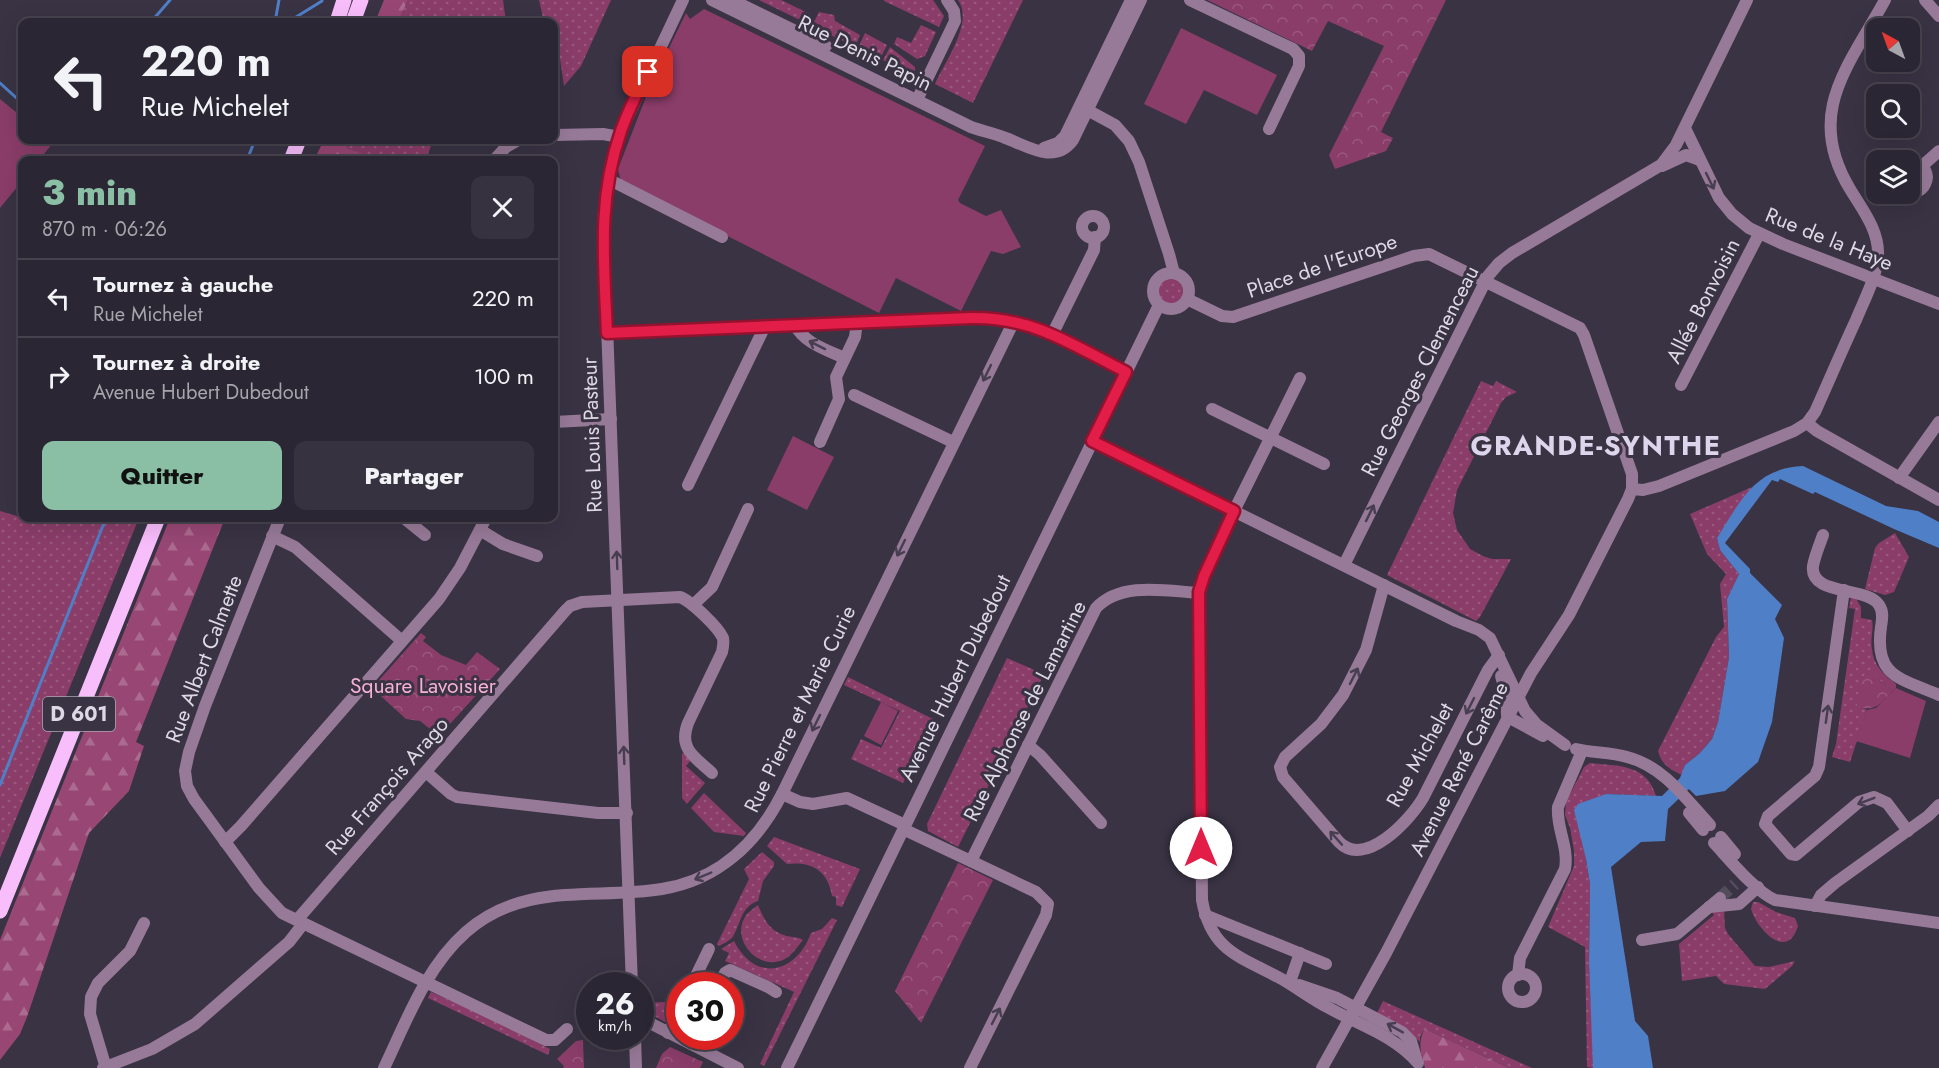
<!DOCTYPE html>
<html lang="fr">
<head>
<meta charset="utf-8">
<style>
	:root { --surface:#2b2633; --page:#37323f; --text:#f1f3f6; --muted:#a6a5ac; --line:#47434e; --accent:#8abfa5 }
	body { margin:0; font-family:Jost,sans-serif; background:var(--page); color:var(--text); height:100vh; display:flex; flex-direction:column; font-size:22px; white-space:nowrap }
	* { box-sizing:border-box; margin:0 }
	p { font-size:20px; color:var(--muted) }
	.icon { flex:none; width:33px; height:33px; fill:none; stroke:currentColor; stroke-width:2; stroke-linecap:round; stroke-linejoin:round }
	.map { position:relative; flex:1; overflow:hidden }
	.side { position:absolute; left:18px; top:156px; width:540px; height:366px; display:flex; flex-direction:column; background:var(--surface); border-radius:12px; box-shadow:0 6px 24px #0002,0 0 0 2px var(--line) }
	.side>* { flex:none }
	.hud { position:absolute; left:18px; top:18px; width:540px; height:126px; border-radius:12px; box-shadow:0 6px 24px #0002,0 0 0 2px var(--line); background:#2b2633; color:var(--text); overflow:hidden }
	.needle { width:39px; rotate:319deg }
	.controls { position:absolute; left:1866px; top:18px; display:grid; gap:12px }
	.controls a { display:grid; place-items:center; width:54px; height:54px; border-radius:12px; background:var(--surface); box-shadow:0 6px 24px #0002,0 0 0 2px var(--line); font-size:30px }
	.speed { position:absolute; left:576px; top:972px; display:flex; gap:12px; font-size:30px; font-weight:700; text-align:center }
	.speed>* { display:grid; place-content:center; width:78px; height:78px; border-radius:50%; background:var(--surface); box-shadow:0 6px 24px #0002,0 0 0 2px var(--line); line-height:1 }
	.speed small { font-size:15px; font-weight:400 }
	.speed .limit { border:9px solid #d22; background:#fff; color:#111 }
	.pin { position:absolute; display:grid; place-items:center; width:51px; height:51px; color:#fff; margin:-26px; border-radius:12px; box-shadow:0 3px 9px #0006 }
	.me { position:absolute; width:66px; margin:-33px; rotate:0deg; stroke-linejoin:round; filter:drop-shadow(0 0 4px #0008) }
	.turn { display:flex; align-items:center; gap:21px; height:126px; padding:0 24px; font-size:27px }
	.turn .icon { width:78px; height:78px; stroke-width:2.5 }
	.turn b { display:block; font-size:42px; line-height:51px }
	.round { display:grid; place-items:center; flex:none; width:63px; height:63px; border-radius:12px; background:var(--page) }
	.headline { display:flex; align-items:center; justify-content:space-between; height:102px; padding:0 24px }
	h1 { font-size:36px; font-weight:800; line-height:45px; color:var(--accent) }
	.button { display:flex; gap:12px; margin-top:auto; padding:12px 24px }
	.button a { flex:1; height:69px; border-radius:12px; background:var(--accent); color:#111; font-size:24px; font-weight:800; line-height:69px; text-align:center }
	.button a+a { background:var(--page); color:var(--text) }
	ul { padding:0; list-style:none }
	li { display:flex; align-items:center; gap:18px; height:78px; padding:0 24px; border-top:2px solid var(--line) }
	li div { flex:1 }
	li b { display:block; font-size:22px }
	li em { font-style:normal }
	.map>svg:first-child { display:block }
</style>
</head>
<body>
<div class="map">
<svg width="1939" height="1068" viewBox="0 0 1939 1068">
	<defs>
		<pattern id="grass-dots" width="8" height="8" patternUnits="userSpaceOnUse" patternTransform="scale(1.5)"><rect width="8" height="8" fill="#8a3d69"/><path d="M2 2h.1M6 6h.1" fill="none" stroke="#9a587e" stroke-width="1.8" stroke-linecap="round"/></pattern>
		<pattern id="forest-firs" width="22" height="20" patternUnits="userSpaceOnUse" patternTransform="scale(1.5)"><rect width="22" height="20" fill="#984775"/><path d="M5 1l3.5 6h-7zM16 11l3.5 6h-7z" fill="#ab6a8f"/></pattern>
		<pattern id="park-crowns" width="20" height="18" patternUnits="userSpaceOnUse" patternTransform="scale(1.5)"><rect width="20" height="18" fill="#8a3d69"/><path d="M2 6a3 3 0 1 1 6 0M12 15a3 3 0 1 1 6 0" fill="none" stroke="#9a587e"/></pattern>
	</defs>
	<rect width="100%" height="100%" fill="#393344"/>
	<g fill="url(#grass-dots)">
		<path d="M408 0H503L506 22H398Z"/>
		<path d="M539 0H611L581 66 564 86 556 33H554V22H544Z"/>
		<path d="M759 0H781L810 14 806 23Z"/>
		<path d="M884 0H933L944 16 939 27 884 1Z"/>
		<path d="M958 0H1023L973 103 935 84C945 62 974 22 958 0Z"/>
		<path d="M819 12 834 15 835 21 860 35 855 47 812 26Z"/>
		<path d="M921 25 936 32 925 56 917 59 894 44 897 37 911 43Z"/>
		<path d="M865 33 887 45 880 59 858 48Z"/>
		<path d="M890 47 915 67V73L909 74 883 60Z"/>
		<path d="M349 140H433L426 160H382L345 148Z"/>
		<circle cx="1170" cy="291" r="13"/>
		<path d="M1481 381 1493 386 1496 381 1517 392 1506 397 1501 403 1457 490 1453 513 1457 530 1470 549 1483 556 1492 559H1511L1480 617 1476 621 1387 575Z"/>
		<path d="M1752 487 1717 538 1720 550 1739 574 1727 599 1729 657 1718 722 1712 739 1700 753 1685 765 1682 775C1669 769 1662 765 1658 751L1716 637 1724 627 1720 584 1726 574 1707 554 1690 514Z"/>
		<path d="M0 511 27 519 139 518 0 858Z"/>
		<path d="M1895 533 1909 557 1894 592 1885 595 1865 589 1875 548 1879 543Z"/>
		<path d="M1851 597 1858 598 1857 600 1861 607V618L1872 620C1874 630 1870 639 1872 649 1873 664 1884 676 1896 684V688L1893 691 1878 679 1866 676 1857 706 1867 710 1850 762 1832 757 1836 744 1855 609 1849 608Z"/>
		<path d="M1007 658 1044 674 958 847 928 831 927 824Z"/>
		<path d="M848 677 935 720 903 783 851 759 861 739 881 748 900 711 844 685Z"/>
		<path d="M684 752 692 759 686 766 705 783 687 804 682 798V754Z"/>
		<path d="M1590 763C1618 766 1647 764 1656 796L1606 794 1586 859 1590 884 1589 963 1594 1068 1587 1067 1585 947 1548 927 1574 866V851L1570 828 1565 815 1566 802 1584 767Z"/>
		<path d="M704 793 746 833 744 836 714 832 691 808Z"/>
		<path d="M774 837 860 869 842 907 836 905V897L832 896C828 871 812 861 787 864L767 846Z"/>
		<path d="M762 852 774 862V866L763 881 758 901C740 907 741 925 732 938 729 941 723 944 719 946L717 944 749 879 744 869Z"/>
		<path d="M1753 902H1758L1776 912 1795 918 1798 926C1787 962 1757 929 1751 909Z"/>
		<path d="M758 905C763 918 770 931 784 935 791 938 797 936 803 940 797 947 792 956 783 960 756 971 729 937 747 914 750 911 754 908 758 905Z"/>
		<path d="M1724 909 1725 928 1728 934 1755 966 1769 967 1795 961 1792 966 1765 989 1724 984 1716 976 1682 981 1679 944 1714 915 1711 911Z"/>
		<path d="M832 918 837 920 764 1066 760 1064 794 992 725 961 729 953 721 949 734 941C755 983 796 974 811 933L822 929Z"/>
		<path d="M431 992 470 1009 550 1049 548 1055 428 998Z"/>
		<path d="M1383 1001 1532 1068H1509L1425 1029 1420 1037V1042L1406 1028 1377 1013Z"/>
		<path d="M666 1002 675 1005 668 1020 665 1022 647 1012 641 1003Z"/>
	</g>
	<g fill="url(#forest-firs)">
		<path d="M384 0H408L398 22H375Z"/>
		<path d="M324 140H349L346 148 382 160H314Z"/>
		<path d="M170 518H225L136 742 144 746 129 791 89 833 27 1017 20 1034 0 1060V940Z"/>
		<path d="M1425 1029 1509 1068H1425C1421 1054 1417 1042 1425 1029Z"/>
	</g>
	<g fill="url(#park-crowns)">
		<path d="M1207 0H1446L1381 132 1393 138 1386 151 1335 169 1329 155 1384 46 1328 21 1312 51Z"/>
		<path d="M421 633 426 637 423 641 441 655 466 665 477 652 500 669 439 736 420 721 406 719 372 688Z"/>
		<path d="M1874 670 1878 679 1893 691C1880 704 1876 712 1857 707L1860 678Z"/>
		<path d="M958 863 993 880 921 1023 895 991Z"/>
		<path d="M583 1040 584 1068H563L564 1066 557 1059 576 1041Z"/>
		<path d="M670 1047 703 1062 700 1068H656L662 1054Z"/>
	</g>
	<g fill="#8a3d69">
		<path d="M704 9 985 146 958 200 960 203 986 216 1001 210 1021 247 1003 254 991 251 961 311 896 278 879 313 621 182 618 169 649 89 686 13 690 19Z"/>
		<path d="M1181 28 1277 75 1257 115 1204 90 1186 124 1144 104Z"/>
		<path d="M0 99 22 117V140H49L53 143 39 160H22V181L0 208Z"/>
		<path d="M793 436 834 457 807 510 767 490Z"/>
		<path d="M1896 688 1926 701 1910 758 1856 741 1867 710 1876 708Z"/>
		<path d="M881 702 898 711 881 745 864 736Z"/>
	</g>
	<path fill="#4f7fc7" d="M1803 466 1886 506 1918 511 1939 522V548L1894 529 1815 492 1813 494 1780 479 1778 482 1772 480 1725 543 1750 569V573L1782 605 1775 619 1784 638 1772 722 1758 762 1725 791 1696 796 1689 789 1668 809 1665 841 1641 842 1611 867 1635 1021 1648 1036 1653 1068H1593L1589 963 1590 884 1586 859 1574 810 1578 804 1606 794 1662 796 1680 778 1685 765 1700 753 1712 739 1718 722 1729 657 1727 599 1739 574 1720 550 1717 538C1740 502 1754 468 1803 466Z"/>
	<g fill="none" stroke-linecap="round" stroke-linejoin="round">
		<g stroke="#4f7fc7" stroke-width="3">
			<path d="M151 22 170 0"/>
			<path d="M275 22 279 0"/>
			<path d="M288 22 322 1"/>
			<path d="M0 83 22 103"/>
			<path d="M247 160 255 140"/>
			<path d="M0 785 106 518"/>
		</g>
		<path stroke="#524c5c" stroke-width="12" stroke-dasharray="12 6" stroke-linecap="butt" d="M1720 898 1735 884"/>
		<g stroke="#977a98" stroke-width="12">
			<path d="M712 0 971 127C982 131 993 133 1003 137 1026 145 1054 166 1073 140L1141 0"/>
			<path d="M732 0 826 46"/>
			<path d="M1190 0 1293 49 1299 56V66L1269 129"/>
			<path d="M1925 0 1939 16"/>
			<path d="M917 100 955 21 954 11 947 0"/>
			<path d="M1080 106 1115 125 1129 141 1139 162 1169 254 1174 273"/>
			<path d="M1685 128 1719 198 1732 214 1749 228 1783 244 1939 304"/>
			<path d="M554 135 603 134 619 137"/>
			<path d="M1044 148 1058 143 1065 136 1131 0"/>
			<path d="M494 160 506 147 518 140"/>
			<path d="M1910 163C1919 162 1926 167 1927 177 1926 187 1920 193 1910 192"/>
			<path d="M1662 166 1686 155 1700 160"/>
			<path d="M1922 166 1939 151"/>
			<path d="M608 179 722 237"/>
			<circle cx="1093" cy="227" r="11"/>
			<circle cx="1171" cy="291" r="18"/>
			<path d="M1187 299 1222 316 1233 317 1414 256 1429 254 1580 328 1584 335 1632 474V489L1628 499 1569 615 1531 673 1386 953 1322 1068"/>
			<path d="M795 325C804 343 827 350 844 358"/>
			<path d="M607 333 993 318C1041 324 1083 350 1126 372"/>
			<path d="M1052 335 1094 250 1095 237"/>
			<path d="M1300 378 1234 511 1199 589 1202 900C1211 950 1238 956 1278 977 1295 986 1311 999 1329 1008 1359 1025 1394 1035 1418 1063"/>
			<path d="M1681 385 1759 234"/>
			<path d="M854 395 953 442"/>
			<path d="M1212 409 1324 464"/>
			<path d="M554 422 611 419"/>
			<path d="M1807 423 1817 431 1939 500"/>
			<path d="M1092 441 1456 621 1479 630 1490 638 1525 711 1536 724 1565 745"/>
			<path d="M820 442 839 399 836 377 855 337 857 322"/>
			<path d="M1899 478 1939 422"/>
			<path d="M688 485 765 326"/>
			<path d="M1632 489 1643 490 1659 486 1794 431 1807 423 1815 412C1829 381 1842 350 1856 320 1864 300 1877 277 1878 255 1879 230 1862 209 1850 189 1804 113 1849 66 1885 0"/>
			<path d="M280 518 205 706 189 752 185 771 187 786 194 799 259 888 282 913 546 1040H555L567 1029"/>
			<path d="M404 518 425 535"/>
			<path d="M480 530 503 544 537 556"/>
			<path d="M1823 535C1820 544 1815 555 1813 566 1809 596 1867 586 1879 605 1884 612 1882 620 1881 627 1874 677 1900 678 1939 695"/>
			<path d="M272 536 295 547 402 641"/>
			<path d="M1344 565 1488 276 1499 263 1512 253 1661 165 1676 145 1747 0"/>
			<path d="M1384 585 1366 650 1343 695 1321 724 1285 757 1280 767 1283 777 1339 842C1365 869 1410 820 1423 798L1488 670 1499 655"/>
			<path d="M1844 590 1819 767 1815 776 1768 816 1765 824 1791 854 1796 855 1859 802 1874 797 1887 803 1908 831"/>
			<path d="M693 605 712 587 748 509"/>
			<path d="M1501 676 1506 693 1507 715"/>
			<path d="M1508 717 1543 736"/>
			<path d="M1028 745 1040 755 1101 823"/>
			<path d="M1576 749C1593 753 1611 752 1627 757 1663 766 1686 799 1710 825"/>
			<path d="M426 772 451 794 457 797 598 813H627"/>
			<path d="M782 794 800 802 813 804 847 798 905 825"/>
			<path d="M1689 813 1703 830"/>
			<path d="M903 829 1036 892 1048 904 1046 915 970 1068"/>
			<path d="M1721 837 1735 854"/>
			<path d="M225 842 241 826 439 599 460 568 486 518"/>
			<path d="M1714 843C1729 859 1755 891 1775 900L1939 923"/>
			<path d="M971 861 1096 608C1121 581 1167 591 1199 593"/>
			<path d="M1815 906 1821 895 1835 883 1928 816 1939 805"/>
			<path d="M1709 907 1739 904 1758 887"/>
			<path d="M1205 915 1326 964"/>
			<path d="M297 920 565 611 570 606 582 602 680 597C691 601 718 627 723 638 724 643 723 647 722 652L688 723C678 749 695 757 712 773"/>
			<path d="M1642 940 1677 934 1720 898"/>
			<circle cx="1522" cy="988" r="14"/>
			<path d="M1518 975 1520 958 1565 869C1569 847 1556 828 1558 807L1582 751"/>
			<path d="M1290 982 1300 953"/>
			<path d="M1299 985 1337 998 1402 1032 1411 1041 1416 1058"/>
			<path d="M632 986 603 220 608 179 621 131 683 0"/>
			<path d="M691 986 709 949"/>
			<path d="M718 986 725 973 730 970 768 987 776 992"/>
			<path d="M640 1018 738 1068"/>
			<path d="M668 1033 680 1009"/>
			<path d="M635 1036 636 1068"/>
			<path d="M103 1068 152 1049 195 1024 289 942 303 924"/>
			<path d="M106 1068 90 1014 91 997 98 983 130 951 144 923"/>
			<path d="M384 1068C406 1022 426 967 466 932 524 881 593 900 662 889 718 880 757 843 782 794L1014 321"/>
			<path d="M787 1068 1159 305"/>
		</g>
		<g stroke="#f8bdfb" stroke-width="15">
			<path d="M337 22 344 0"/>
			<path d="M353 22 361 0"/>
			<path d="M291 160 299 140"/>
			<path d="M0 911 158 518"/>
		</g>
	</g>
	<defs><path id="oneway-shaft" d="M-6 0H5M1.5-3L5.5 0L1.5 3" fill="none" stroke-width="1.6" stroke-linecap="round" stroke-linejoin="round" transform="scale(1.5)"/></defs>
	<g stroke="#473e51">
		<use href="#oneway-shaft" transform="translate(1710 181) rotate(64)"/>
		<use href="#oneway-shaft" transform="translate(817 345) rotate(-153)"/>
		<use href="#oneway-shaft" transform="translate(987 373) rotate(116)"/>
		<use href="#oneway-shaft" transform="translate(1370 513) rotate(-64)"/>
		<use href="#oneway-shaft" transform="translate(901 548) rotate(116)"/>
		<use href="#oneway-shaft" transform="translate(617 560) rotate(-92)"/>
		<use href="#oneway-shaft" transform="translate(1354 676) rotate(-63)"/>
		<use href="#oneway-shaft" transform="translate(1470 706) rotate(117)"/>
		<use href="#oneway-shaft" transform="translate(1827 714) rotate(-82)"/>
		<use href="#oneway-shaft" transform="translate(816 723) rotate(116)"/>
		<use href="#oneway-shaft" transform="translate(624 755) rotate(-92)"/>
		<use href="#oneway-shaft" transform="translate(1866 801) rotate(159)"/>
		<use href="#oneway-shaft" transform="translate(1336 838) rotate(-132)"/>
		<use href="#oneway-shaft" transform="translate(703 876) rotate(157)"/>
		<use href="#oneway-shaft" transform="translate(996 1016) rotate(-63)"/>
		<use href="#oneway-shaft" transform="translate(1395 1028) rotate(-151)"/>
	</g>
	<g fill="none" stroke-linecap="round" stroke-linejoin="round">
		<g stroke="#92132f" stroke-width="15">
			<path id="route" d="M648 72C638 91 628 111 621 131 597 200 604 262 607 333L971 318C1034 317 1072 345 1126 372L1092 441 1234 511 1204 576 1199 592 1201 848"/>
		</g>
		<use href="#route" stroke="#e11d48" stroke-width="10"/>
	</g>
	<g text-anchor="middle" stroke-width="6" stroke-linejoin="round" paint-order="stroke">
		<rect fill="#393344" stroke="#aca7b4" stroke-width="1.5" x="43" y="697" width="72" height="34" rx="4.5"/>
		<g font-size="20" font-weight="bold" fill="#ddd9e4">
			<text x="79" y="721">D 601</text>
		</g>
		<g font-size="21" fill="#ddd9e4" stroke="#393344">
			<text transform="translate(865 53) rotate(26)" y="7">Rue Denis Papin</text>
			<text transform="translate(1829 239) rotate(22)" y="7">Rue de la Haye</text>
			<text transform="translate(1322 266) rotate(-19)" y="7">Place de l'Europe</text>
			<text transform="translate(1703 301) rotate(-63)" y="7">Allée Bonvoisin</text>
			<text transform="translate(1420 371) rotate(-63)" y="7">Rue Georges Clemenceau</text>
			<text transform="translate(592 435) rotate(-92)" y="7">Rue Louis Pasteur</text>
			<text transform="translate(204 659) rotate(-69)" y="7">Rue Albert Calmette</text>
			<text transform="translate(955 678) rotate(-64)" y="7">Avenue Hubert Dubedout</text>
			<text transform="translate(800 709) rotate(-64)" y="7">Rue Pierre et Marie Curie</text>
			<text transform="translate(1025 711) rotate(-63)" y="7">Rue Alphonse de Lamartine</text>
			<text transform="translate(1420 755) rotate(-61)" y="7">Rue Michelet</text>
			<text transform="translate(1459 769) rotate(-63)" y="7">Avenue René Carême</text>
			<text transform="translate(387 786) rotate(-49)" y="7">Rue François Arago</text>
		</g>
		<g font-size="21" fill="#f6b1d5" stroke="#393344">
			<text x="423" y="693">Square Lavoisier</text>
		</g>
		<g font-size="27" font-weight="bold" letter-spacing="1.5" fill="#ddd5eb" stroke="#393344">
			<text x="1596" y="455">GRANDE-SYNTHE</text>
		</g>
	</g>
</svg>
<div class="controls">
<a><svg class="needle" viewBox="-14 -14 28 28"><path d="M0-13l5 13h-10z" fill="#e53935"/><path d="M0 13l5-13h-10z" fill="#a6a5ac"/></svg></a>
<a><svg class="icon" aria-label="search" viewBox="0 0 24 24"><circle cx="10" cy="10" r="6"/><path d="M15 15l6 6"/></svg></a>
<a><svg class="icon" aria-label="layers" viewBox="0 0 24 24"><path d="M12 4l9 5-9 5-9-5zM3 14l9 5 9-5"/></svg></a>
</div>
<div class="speed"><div>26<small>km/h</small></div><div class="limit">30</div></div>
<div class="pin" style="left:648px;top:72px;background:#d93025"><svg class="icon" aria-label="arrive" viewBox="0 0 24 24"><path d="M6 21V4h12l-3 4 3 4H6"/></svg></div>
<svg class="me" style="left:1201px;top:848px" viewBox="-20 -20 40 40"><circle r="19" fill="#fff"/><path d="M0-13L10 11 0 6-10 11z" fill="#e11d48"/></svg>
<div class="hud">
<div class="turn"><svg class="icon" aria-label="left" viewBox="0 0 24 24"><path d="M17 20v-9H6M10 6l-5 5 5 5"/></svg><div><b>220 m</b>Rue Michelet</div></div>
</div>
<section class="side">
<div class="headline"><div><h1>3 min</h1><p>870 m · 06:26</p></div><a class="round"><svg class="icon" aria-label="close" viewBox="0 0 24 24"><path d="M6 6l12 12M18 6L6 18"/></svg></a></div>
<ul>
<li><svg class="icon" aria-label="left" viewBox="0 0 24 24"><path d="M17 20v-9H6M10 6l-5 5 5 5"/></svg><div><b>Tournez à gauche</b><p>Rue Michelet</p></div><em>220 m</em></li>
<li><svg class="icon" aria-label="right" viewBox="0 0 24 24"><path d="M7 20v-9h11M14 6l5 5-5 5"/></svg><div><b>Tournez à droite</b><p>Avenue Hubert Dubedout</p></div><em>100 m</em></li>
</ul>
<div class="button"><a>Quitter</a><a>Partager</a></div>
</section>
</div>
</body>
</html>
